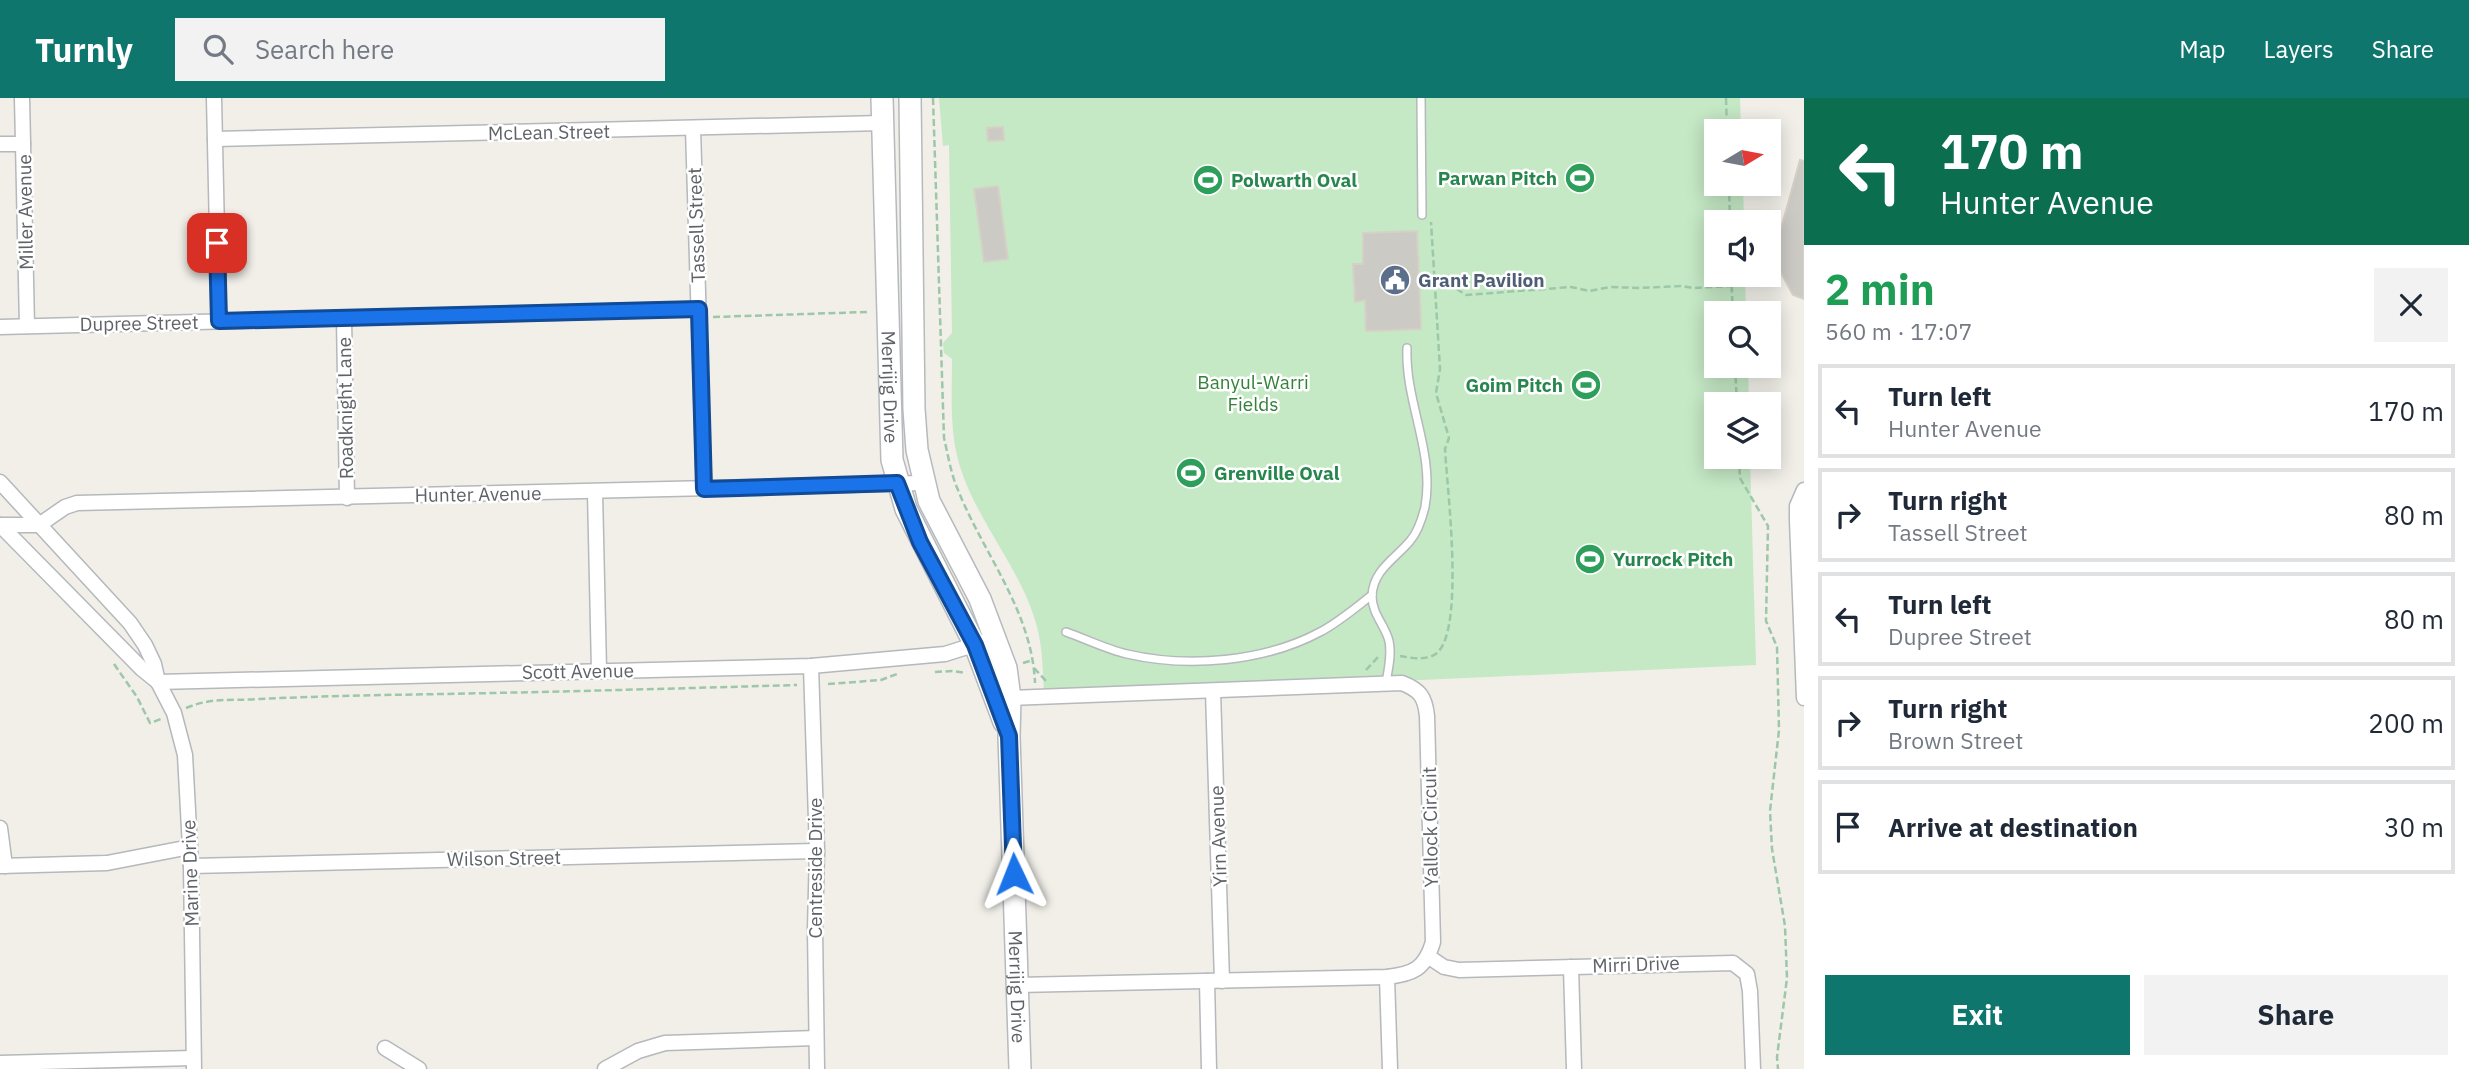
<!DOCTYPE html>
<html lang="en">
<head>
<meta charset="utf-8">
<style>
	:root { --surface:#fff; --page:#f2f2f3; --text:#1f2937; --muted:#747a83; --line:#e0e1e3; --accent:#0f766e }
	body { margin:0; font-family:"IBM Plex Sans",sans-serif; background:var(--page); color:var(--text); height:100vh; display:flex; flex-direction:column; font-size:26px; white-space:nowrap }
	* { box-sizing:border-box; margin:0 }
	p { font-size:23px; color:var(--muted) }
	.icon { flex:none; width:38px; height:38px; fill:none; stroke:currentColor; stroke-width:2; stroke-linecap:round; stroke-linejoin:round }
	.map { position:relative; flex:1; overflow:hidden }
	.details { display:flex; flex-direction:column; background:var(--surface); width:665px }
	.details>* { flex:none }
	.top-card { background:#0b6e4f; color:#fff; overflow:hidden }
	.needle { width:46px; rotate:80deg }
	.fabs { position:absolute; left:1704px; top:21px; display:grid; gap:14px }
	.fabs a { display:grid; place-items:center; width:77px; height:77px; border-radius:0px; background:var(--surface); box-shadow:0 4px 18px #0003; font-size:35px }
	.pin { position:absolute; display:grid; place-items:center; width:60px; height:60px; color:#fff; margin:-30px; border-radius:14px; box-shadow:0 4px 10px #0006 }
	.me { position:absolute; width:77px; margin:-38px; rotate:358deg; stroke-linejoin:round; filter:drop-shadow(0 0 5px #0008) }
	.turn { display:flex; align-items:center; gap:24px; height:147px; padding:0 21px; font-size:32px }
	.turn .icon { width:91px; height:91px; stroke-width:2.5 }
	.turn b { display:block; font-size:49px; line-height:60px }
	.round { display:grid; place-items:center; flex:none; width:74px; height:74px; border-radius:0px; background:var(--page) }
	.head { display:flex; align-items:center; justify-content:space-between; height:119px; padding:0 21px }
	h1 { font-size:42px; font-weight:700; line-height:52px; color:#1e9e55 }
	.cta { display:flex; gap:14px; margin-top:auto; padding:14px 21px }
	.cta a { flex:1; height:80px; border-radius:0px; background:var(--accent); color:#fff; font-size:28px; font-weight:700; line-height:80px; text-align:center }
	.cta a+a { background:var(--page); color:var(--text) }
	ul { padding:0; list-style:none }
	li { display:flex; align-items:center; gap:21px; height:94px; margin:0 14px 10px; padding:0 7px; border:4px solid var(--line); border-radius:0px }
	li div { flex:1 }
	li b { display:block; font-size:26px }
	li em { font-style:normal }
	header { display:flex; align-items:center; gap:42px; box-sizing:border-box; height:98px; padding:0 35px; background:var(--accent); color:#fff }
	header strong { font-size:33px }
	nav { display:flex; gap:38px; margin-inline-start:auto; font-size:24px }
	.search { width:490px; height:63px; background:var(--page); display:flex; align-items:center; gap:18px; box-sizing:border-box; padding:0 24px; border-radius:0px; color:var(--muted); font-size:26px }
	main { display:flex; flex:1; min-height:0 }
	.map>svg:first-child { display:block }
</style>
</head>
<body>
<header>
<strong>Turnly</strong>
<div class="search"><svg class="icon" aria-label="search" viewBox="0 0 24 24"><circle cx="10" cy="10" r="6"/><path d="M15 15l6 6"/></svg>Search here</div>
<nav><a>Map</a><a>Layers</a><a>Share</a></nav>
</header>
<main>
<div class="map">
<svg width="1804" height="971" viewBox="0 0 1804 971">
	<rect width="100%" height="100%" fill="#f1efe8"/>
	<path fill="#c5e8c5" d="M939 0H1740L1741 33H1717V86H1743L1744 124H1717V177H1745L1746 215H1717V268H1748L1749 306H1717V359H1750L1756 567 1044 599C1043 575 1043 552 1037 529 1021 467 969 416 956 353 950 323 952 291 952 261L944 255 943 245 952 235 949 47 943 48Z"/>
	<g fill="#cccac5" stroke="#d6d1c6" stroke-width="2">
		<path d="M1003 29 1004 42 988 43 987 30Z"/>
		<path d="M1800 62 1804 63V201L1793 197 1773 160Z"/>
		<path d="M998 88 1008 161 984 164 974 91Z"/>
		<path d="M1417 133 1421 231 1366 233 1365 202 1355 204 1353 166H1363V135Z"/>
	</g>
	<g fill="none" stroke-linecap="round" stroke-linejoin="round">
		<g stroke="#b5b8bc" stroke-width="10">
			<g id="lane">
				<path d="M1421 0 1422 117"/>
				<path d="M1066 534C1086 541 1106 551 1127 556 1188 570 1264 564 1320 534 1339 524 1355 510 1372 497"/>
				<path d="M1386 585C1388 572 1392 557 1389 543 1385 527 1372 516 1372 498 1373 472 1395 461 1410 443 1418 434 1422 421 1425 409 1435 354 1405 305 1407 250"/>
			</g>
		</g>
		<g stroke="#b5b8bc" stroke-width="17">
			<g id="street">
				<path d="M22 0 27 228"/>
				<path d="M214 0 219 223"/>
				<path d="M693 31 704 391"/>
				<path d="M215 41 882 25"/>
				<path d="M0 46H23"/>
				<path d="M344 220 347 400"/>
				<path d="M0 229 699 211"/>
				<path d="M0 384 130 525 145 547 154 566 158 584 174 615 185 657 191 768 194 971"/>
				<path d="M1804 392 1797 408V422L1804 600"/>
				<path d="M595 394 599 572"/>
				<path d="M0 427H39L65 409 77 405 923 385"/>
				<path d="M0 427 142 571 158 584"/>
				<path d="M811 568 817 753 815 831 817 971"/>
				<path d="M158 584 811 568 945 556 983 544"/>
				<path d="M1213 593 1222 883"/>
				<path d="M1010 600 1402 585C1420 592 1425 599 1427 618L1433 844C1425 871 1413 876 1387 879L1017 887"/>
				<path d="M0 730 5 768"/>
				<path d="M0 768 107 765 190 749"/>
				<path d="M191 768 817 753"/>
				<path d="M1429 859 1444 869 1459 872 1733 865 1747 876 1750 893 1753 971"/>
				<path d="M1571 869 1574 971"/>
				<path d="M1387 879 1390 971"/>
				<path d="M1207 883 1209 971"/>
				<path d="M385 950 419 971"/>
				<path d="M0 965 193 960"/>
				<path d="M605 971 638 953 665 945 816 940"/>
			</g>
		</g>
		<g stroke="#b6babf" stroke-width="24">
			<g id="secondary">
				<path id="s1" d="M882 0 892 362 906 411 975 547 1004 624"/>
				<path id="s2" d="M910 0 914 311 917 352 929 403 980 501 1006 570 1010 600 1009 638 1020 971"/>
			</g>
		</g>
		<g stroke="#9cc7a9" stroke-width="2.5" stroke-dasharray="7 3.5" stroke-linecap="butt">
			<path d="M933 0 944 340C948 357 951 376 958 392 984 457 1032 513 1035 585"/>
			<path d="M1726 0 1727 33"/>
			<path d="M1729 86 1730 124"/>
			<path d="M1731 177 1733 215"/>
			<path d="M1436 187 1457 191 1466 197 1571 189 1589 193 1610 189 1640 190 1682 188 1693 190 1732 188"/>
			<path d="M713 219 867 214"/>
			<path d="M1735 268 1737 306"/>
			<path d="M1739 359 1740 380 1768 428 1766 523 1777 549 1779 632 1770 713 1772 751 1785 828 1787 880 1777 959 1778 971"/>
			<path d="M1400 558C1412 560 1427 563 1437 555 1465 530 1447 390 1445 351L1449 340 1436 295 1440 271 1431 124"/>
			<path d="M1023 565 1033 562"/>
			<path d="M114 566 137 599 150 625 161 621"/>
			<path d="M1034 570 1046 583"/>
			<path d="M1366 572 1378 559"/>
			<path d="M935 574 953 573 966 575"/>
			<path d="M828 586 881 582 897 576"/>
			<path d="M186 610C212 599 231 603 259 601 299 599 340 598 381 597 520 595 658 591 797 587"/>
		</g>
		<use href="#lane" stroke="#fff" stroke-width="7"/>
		<use href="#street" stroke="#fff" stroke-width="14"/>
		<use href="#secondary" stroke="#fff" stroke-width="21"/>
	</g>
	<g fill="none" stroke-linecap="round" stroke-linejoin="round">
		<g stroke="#114b97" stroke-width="18">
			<path id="route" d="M217 145 219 223 699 211 704 391 897 385 920 444 975 547 1009 638 1014 776"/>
		</g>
		<use href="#route" stroke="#1a73e8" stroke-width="12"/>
	</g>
	<defs>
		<g id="stadium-disc" transform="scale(1.575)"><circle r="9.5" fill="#2e9e5b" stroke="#fff"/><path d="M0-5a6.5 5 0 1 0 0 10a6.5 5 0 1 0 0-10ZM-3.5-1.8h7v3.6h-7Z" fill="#fff"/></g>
		<g id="civic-disc" transform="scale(1.575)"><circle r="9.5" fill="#5c6f8a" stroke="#fff"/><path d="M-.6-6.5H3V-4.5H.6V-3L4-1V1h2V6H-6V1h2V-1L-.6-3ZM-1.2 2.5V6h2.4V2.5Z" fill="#fff"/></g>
	</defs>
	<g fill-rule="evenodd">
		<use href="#stadium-disc" x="1580" y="80"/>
		<use href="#stadium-disc" x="1208" y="82"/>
		<use href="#civic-disc" x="1395" y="182"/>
		<use href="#stadium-disc" x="1586" y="287"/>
		<use href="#stadium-disc" x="1191" y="375"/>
		<use href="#stadium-disc" x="1590" y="461"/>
	</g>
	<g text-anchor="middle" stroke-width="5" stroke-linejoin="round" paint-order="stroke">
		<g font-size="19" fill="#5f6368" stroke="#fff">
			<text transform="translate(549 34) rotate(-1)" y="7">McLean Street</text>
			<text transform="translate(25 114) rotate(-91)" y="7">Miller Avenue</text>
			<text transform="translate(696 127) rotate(-92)" y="7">Tassell Street</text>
			<text transform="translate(139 225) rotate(-1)" y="7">Dupree Street</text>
			<text dy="7" stroke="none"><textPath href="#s1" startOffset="289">Merrijig Drive</textPath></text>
			<text transform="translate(345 310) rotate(-91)" y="7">Roadknight Lane</text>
			<text transform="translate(478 396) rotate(-1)" y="7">Hunter Avenue</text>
			<text transform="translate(578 573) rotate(-1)" y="7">Scott Avenue</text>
			<text transform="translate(1430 729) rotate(-91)" y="7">Yallock Circuit</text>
			<text transform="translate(1218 738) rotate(-92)" y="7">Yirn Avenue</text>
			<text transform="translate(504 760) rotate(-1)" y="7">Wilson Street</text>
			<text transform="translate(815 770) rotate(-90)" y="7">Centreside Drive</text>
			<text transform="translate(190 775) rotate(-92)" y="7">Marine Drive</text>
			<text transform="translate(1636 866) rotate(-2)" y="7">Mirri Drive</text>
			<text dy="7" stroke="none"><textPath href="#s2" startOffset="908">Merrijig Drive</textPath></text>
		</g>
		<g font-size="19" font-weight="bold" fill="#27864d" stroke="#fff" text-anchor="start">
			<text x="1557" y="87" text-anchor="end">Parwan Pitch</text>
			<text x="1231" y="89">Polwarth Oval</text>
			<text x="1563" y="294" text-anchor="end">Goim Pitch</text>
			<text x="1214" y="382">Grenville Oval</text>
			<text x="1613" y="468">Yurrock Pitch</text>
		</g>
		<g font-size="19" font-weight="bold" fill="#4e5e75" stroke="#fff" text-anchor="start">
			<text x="1418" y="189">Grant Pavilion</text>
		</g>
		<g font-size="19" fill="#348238" stroke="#fff">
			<text x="1253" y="291">Banyul-Warri<tspan x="1253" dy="22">Fields</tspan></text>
		</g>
	</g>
</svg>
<div class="fabs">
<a><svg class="needle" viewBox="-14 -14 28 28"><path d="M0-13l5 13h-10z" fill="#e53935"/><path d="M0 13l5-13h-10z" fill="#747a83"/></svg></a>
<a><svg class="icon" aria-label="sound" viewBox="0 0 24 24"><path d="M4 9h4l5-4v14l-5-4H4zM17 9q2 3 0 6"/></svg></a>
<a><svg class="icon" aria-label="search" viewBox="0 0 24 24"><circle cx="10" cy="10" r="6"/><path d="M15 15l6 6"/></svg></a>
<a><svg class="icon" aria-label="layers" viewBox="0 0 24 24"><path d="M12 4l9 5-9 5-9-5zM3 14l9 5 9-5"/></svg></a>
</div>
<div class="pin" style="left:217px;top:145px;background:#d93025"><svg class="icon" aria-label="arrive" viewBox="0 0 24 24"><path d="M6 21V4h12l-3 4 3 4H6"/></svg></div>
<svg class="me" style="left:1014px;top:776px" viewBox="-20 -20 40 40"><path d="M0-17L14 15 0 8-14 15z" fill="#1a73e8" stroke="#fff" stroke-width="4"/></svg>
</div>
<section class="details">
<div class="top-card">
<div class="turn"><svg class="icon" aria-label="left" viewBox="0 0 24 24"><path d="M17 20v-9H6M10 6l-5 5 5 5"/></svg><div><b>170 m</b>Hunter Avenue</div></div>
</div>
<div class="head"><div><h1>2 min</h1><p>560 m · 17:07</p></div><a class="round"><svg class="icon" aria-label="close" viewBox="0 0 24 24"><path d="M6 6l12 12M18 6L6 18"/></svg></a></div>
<ul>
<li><svg class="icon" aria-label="left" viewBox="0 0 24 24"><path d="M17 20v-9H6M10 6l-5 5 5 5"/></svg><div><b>Turn left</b><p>Hunter Avenue</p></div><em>170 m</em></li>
<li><svg class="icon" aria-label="right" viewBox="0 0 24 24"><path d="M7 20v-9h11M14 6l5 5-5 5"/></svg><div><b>Turn right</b><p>Tassell Street</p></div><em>80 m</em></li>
<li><svg class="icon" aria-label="left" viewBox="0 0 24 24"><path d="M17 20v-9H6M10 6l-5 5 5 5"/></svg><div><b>Turn left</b><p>Dupree Street</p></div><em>80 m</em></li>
<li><svg class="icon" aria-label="right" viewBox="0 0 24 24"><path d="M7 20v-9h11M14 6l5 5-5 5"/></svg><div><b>Turn right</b><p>Brown Street</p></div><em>200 m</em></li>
<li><svg class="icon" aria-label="arrive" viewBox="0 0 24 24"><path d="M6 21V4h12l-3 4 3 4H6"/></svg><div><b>Arrive at destination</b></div><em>30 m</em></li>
</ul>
<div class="cta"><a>Exit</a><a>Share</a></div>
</section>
</main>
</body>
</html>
